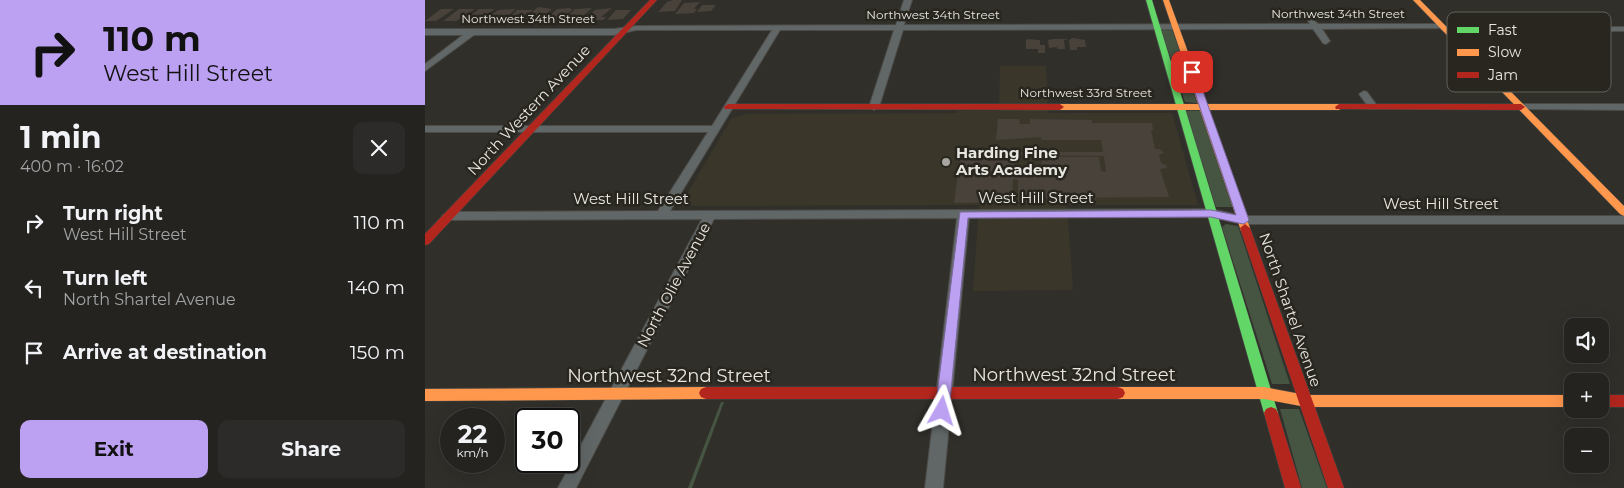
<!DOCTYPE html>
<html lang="en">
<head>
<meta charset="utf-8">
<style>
	:root { --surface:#242320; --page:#2c2b29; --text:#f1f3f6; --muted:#a3a4a5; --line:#41403e; --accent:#bca0f2 }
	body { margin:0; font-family:Montserrat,sans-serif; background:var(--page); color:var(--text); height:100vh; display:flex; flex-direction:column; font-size:19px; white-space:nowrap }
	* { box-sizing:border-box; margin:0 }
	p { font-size:16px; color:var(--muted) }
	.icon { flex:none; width:28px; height:28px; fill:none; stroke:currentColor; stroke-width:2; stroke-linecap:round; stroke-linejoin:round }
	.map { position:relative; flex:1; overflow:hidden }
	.panel { display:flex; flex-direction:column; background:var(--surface); width:425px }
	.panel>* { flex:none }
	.guide { background:#bca0f2; color:#111; overflow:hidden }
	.controls { position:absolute; left:1139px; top:318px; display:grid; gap:10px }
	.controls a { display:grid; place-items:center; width:45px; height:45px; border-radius:10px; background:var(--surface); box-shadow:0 5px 20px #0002,0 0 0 1px var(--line); font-size:25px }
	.speed { position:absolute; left:15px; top:408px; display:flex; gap:10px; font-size:25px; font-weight:700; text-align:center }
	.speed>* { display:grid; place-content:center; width:65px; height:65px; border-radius:50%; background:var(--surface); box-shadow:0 5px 20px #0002,0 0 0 1px var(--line); line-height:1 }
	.speed small { font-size:12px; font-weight:400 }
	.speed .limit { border:2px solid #111; border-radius:8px; background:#fff; color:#111 }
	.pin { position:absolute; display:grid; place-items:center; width:42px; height:42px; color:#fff; margin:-21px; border-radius:10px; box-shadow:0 2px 8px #0006 }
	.me { position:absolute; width:55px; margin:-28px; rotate:6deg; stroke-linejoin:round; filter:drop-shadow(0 0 4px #0008) }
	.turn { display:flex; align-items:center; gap:18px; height:105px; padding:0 20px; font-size:22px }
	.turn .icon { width:65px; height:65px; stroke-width:2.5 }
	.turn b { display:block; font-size:35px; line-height:42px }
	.round { display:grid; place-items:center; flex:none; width:52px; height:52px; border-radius:10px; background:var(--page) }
	.overview { display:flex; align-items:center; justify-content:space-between; height:85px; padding:0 20px }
	h1 { font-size:30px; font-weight:700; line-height:38px }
	.action { display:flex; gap:10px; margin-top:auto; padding:10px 20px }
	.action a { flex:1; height:58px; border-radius:10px; background:var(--accent); color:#111; font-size:20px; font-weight:700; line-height:58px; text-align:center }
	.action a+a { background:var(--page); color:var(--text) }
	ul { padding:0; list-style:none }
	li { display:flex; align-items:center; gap:15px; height:65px; padding:0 20px }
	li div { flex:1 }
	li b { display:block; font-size:19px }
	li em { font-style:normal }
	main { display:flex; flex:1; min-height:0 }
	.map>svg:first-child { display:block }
</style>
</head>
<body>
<main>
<section class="panel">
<div class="guide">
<div class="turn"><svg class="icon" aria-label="right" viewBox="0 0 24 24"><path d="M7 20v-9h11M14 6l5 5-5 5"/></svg><div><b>110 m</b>West Hill Street</div></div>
</div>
<div class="overview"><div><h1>1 min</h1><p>400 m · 16:02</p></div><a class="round"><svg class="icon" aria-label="close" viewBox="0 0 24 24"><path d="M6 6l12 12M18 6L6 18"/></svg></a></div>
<ul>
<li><svg class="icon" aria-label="right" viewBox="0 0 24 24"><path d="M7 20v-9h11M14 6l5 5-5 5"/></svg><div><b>Turn right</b><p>West Hill Street</p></div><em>110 m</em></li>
<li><svg class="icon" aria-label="left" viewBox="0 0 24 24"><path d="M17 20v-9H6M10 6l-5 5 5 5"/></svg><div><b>Turn left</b><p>North Shartel Avenue</p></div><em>140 m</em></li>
<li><svg class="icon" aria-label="arrive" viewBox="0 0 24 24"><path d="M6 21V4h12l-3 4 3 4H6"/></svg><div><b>Arrive at destination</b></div><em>150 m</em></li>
</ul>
<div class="action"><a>Exit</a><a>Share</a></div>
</section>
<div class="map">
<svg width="1199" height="488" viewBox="0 0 1199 488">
	<rect width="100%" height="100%" fill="#302f2a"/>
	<path fill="#3a372a" d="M575 66H621L623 113H747L773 205H642L648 290 548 291 554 205 255 206 306 119 311 117 322 114 531 113 533 111H574Z"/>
	<g fill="#465442">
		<path d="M736 29H747L772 103 760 102Z"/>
		<path d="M761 111H776L808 207H791Z"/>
		<path d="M801 224 813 226 865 384H847L797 227Z"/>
		<path d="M296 402H299L267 488H263Z"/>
		<path d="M855 409H874L902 488H877Z"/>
	</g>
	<g fill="#48423b" fill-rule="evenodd">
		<path d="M248 0H257L250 11 233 12 242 2Z"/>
		<path d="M275 2 271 6 269 9H272L269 13 250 14 259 3Z"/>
		<path d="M277 5H291L286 11 272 12Z"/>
		<path d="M113 7 127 9 115 20 101 21 103 19H99Z"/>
		<path d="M146 8 145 9H148L136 20 122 21 123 19H121L132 9Z"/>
		<path d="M167 8 158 16H163L170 10 187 8 176 17H181L178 20H159L162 18H160L158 21H137L150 9Z"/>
		<path d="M16 9H29L11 21H0Z"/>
		<path d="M34 9H50L31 21H18Z"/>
		<path d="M54 9H70L55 19 38 21Z"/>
		<path d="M91 9 81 17H85L92 10H108L95 21 77 20 79 19 62 21 64 19H61L73 10Z"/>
		<path d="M191 10H206L198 19 182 20Z"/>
		<path d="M648 38 660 40 661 47H652V50H645L644 40Z"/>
		<path d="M603 39 615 40V45H620V53H613V49H601V40Z"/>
		<path d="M628 39H642V40H639L640 49H632V47L624 48 623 40Z"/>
		<path d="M573 119H594L595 124H605V119L667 120V123H727L728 130H726L730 149H735L739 153 734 155 736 163 741 165 742 168 735 169 744 197 621 198H615V202H593V180L588 179 587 202 529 203 535 159H538L539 152H678L676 140H616V137L571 140ZM574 155 679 156 681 172 676 171 674 157H616L617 174H593L594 166H589V160L574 159Z"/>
	</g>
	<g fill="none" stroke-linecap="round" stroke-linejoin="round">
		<g stroke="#4c4b48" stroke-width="2">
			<g id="street">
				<path d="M479 0H487L479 25 885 24 883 21 887 19 893 24H1017L1021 27H1199V31H1019L1015 28 897 29 905 41 901 44 898 43 888 29 478 30 454 107 449 110 444 107 469 30H355L245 211 786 209 818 216H1199V224H818L786 217 544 218 518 488H500L532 218 289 219 151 488H133L277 219 23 220 17 216 23 212 233 211 283 132H0V126H287L347 30H211L189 35H49L0 71V64L38 35H0V29H189L211 26 471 25Z"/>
				<path d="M939 91 942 92 953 107 951 109H945L934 94Z"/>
				<path d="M1096 104H1199V110L1093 109V105Z"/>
			</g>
		</g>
		<g stroke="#4c4b48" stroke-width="1">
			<path id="fast" d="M721 0H727L853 413 851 417 846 419 841 417 839 413Z"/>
		</g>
		<g stroke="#4c4b48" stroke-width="1">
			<g id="slow">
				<path d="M738 0H744L782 104H914L918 107 914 110H783L825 228 824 231H816L815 228 775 110H635L631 107 635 104H773Z"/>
				<path d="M988 0H995L1199 206V216L1195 214Z"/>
				<path d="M281 387 286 389 288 393 286 397 281 399 0 401V389Z"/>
				<path d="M693 387H839L881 395H1148V407H881L839 399H693L688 397 686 393 688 389Z"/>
			</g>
		</g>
		<g stroke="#4c4b48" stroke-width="1">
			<g id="jam">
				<path d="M225 0H232L4 244 0 245V234Z"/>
				<path d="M303 104H635L639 107 635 110 300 109 299 107Z"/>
				<path d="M914 104H1096L1100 107 1096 110 911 109 910 107Z"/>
				<path d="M820 224 825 228 919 488H903L815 228Z"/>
				<path d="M281 387H693L698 389 700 393 698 397 693 399H281L276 397 274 393 276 389Z"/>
				<rect x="1175" y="395" width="24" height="12"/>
				<path d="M846 407 851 409 853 413 876 488H860L839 413 841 409Z"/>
			</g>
		</g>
		<use href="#street" fill="#606766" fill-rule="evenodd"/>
		<use href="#fast" fill="#63d668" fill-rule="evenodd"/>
		<use href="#slow" fill="#ff974d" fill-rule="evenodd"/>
		<use href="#jam" fill="#b3261e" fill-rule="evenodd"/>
	</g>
	<path fill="#bca0f2" stroke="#7a689d" d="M767 69 771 72 824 220 822 222 818 224 786 217 543 218 524 411 522 416 517 417 512 416 510 411 535 212 786 210 811 215 763 72Z"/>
	<circle fill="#a7a6a1" stroke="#28261e" stroke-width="2" cx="521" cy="162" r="5"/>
	<g text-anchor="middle" stroke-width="5" stroke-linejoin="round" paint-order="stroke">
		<g font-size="12" fill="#e7e6e1" stroke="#28261e">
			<text x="913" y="18">Northwest 34th Street</text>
			<text x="508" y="19">Northwest 34th Street</text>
			<text x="103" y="23">Northwest 34th Street</text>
			<text x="661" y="97">Northwest 33rd Street</text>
		</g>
		<g font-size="15" fill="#e7e6e1" stroke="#28261e">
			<text transform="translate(104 110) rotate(-47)" y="5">North Western Avenue</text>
			<text x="611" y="203">West Hill Street</text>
			<text x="206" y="204">West Hill Street</text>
			<text x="1016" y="209">West Hill Street</text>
			<text transform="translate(249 285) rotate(-62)" y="5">North Olie Avenue</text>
			<text transform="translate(865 310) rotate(71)" y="5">North Shartel Avenue</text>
		</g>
		<g font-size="15" font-weight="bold" fill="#e7e6e1" stroke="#28261e" text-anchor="start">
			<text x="531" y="158">Harding Fine<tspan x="531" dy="17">Arts Academy</tspan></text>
		</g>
		<g font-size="18" fill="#e7e6e1" stroke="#28261e">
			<text x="649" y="381">Northwest 32nd Street</text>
			<text x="244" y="382">Northwest 32nd Street</text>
		</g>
	</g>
	<rect x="1022" y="12" width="164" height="80" rx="8" fill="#28261e" stroke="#616058" stroke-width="1"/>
	<rect x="1032" y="27" width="22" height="6" fill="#63d668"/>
	<rect x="1032" y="49" width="22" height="7" fill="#ff974d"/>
	<rect x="1032" y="72" width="22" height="6" fill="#b3261e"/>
	<g font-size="14" fill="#e7e6e1">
		<text x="1063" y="35">Fast</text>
		<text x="1063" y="57">Slow</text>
		<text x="1063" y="80">Jam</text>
	</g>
</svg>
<div class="controls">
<a><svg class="icon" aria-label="sound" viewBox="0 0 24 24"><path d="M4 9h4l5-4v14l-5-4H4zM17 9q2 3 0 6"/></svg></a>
<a>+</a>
<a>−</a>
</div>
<div class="speed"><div>22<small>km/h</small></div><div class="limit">30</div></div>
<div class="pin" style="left:767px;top:72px;background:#d93025"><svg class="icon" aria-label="arrive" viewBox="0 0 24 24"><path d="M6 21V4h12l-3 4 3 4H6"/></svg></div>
<svg class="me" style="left:517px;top:411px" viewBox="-20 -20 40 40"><path d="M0-17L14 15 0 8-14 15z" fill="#bca0f2" stroke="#fff" stroke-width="4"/></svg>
</div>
</main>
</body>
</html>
